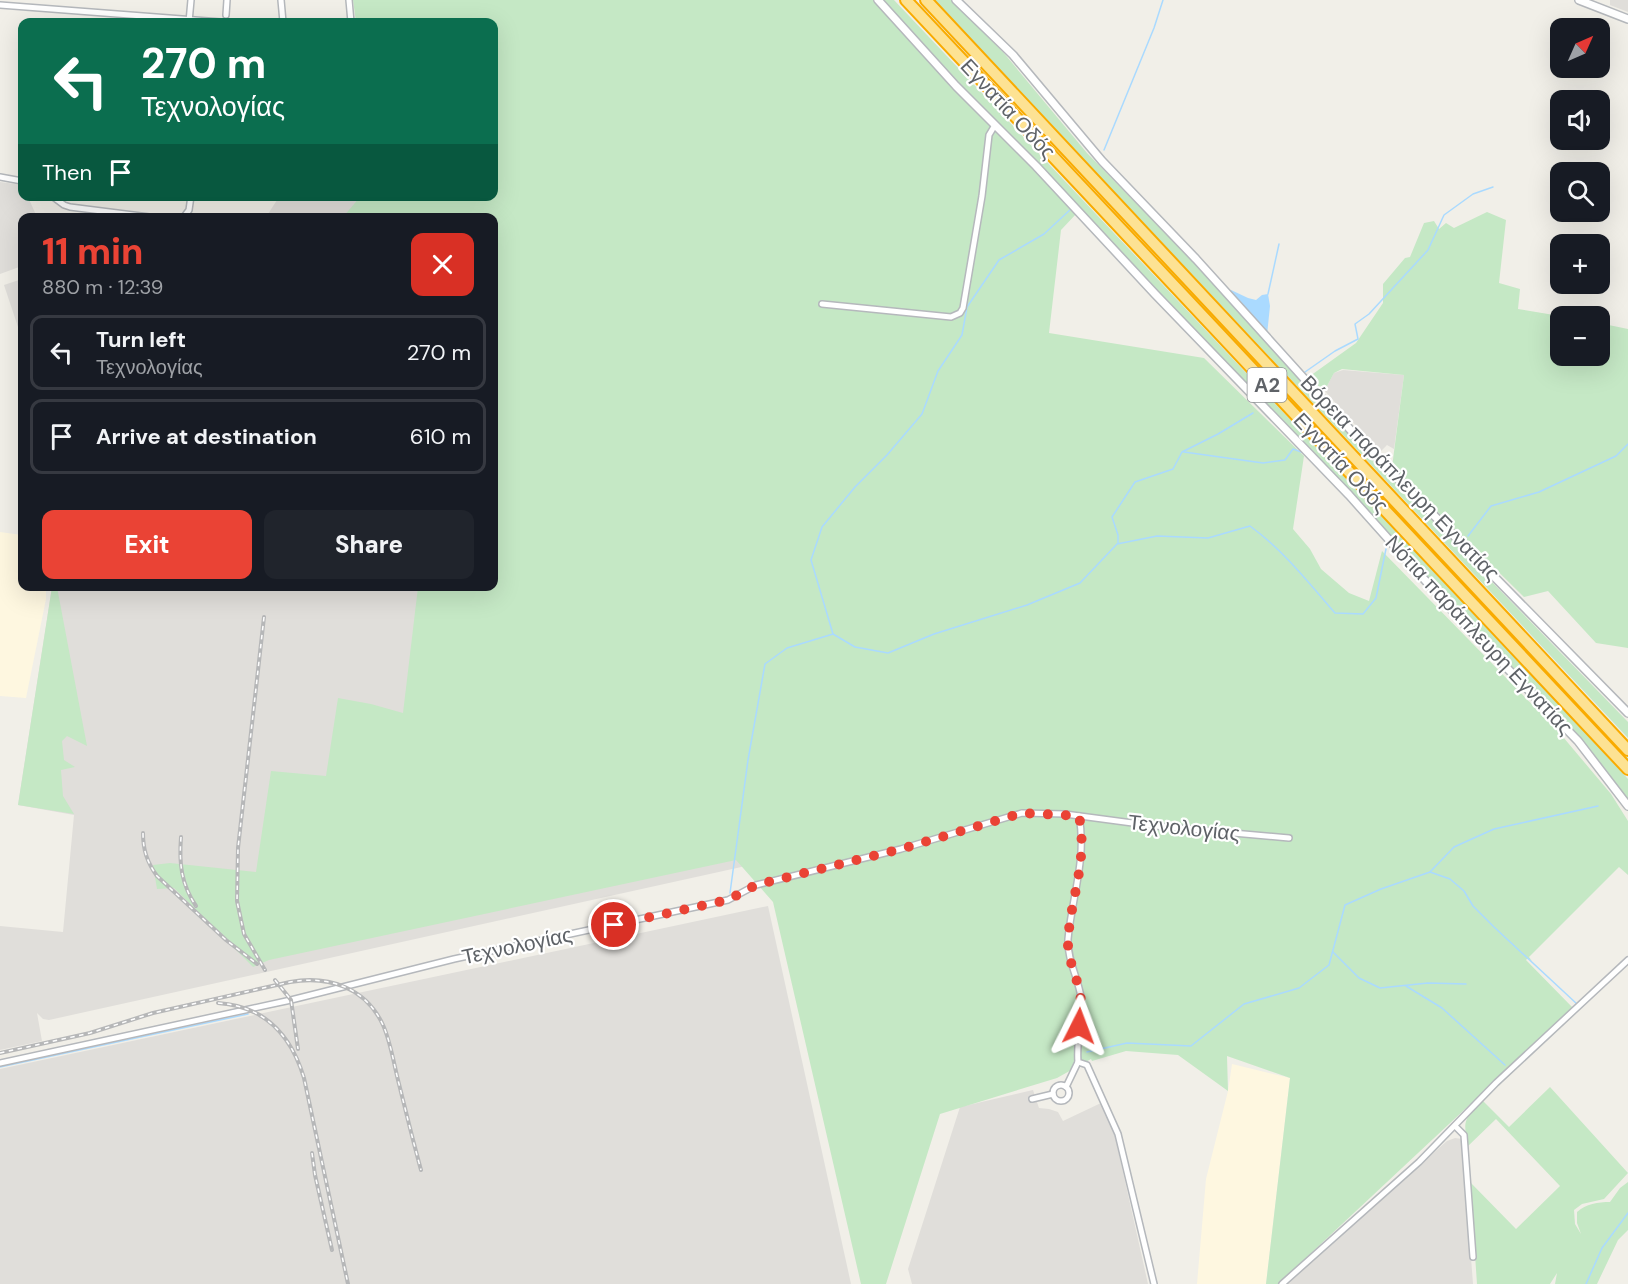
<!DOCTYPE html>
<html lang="en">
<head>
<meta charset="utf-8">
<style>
	:root { --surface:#171b24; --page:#20242c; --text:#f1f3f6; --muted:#9ea1a6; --line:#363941; --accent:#ea4335 }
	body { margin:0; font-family:"DM Sans",sans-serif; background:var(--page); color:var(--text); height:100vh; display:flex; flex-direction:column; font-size:22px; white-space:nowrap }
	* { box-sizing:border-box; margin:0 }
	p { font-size:20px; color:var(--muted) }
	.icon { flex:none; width:33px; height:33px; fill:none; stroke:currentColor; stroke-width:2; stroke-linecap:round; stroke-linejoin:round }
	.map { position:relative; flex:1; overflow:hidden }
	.side { position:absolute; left:18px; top:213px; width:480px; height:378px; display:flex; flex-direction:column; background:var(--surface); border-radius:12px; box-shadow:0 6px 24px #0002 }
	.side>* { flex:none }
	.guide { position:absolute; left:18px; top:18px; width:480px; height:183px; border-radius:12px; box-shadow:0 6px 24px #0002; background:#0b6e4f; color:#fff; overflow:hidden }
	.needle { width:39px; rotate:45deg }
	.tools { position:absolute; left:1550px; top:18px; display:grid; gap:12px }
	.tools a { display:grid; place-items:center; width:60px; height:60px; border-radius:12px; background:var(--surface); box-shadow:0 6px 24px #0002; font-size:30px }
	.pin { position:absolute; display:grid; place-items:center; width:51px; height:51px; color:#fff; margin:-26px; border:3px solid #fff; border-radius:50%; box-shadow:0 2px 6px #0007 }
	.me { position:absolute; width:66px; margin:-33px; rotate:3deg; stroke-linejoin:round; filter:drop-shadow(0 0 4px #0008) }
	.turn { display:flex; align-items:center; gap:21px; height:126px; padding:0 24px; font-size:27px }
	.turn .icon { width:78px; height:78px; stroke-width:2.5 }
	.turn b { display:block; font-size:42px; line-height:51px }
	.then { display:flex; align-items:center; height:57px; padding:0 24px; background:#0003; gap:12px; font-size:22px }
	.round { display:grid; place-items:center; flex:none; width:63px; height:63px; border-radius:12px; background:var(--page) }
	.overview { display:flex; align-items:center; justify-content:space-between; height:102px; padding:0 24px }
	h1 { font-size:36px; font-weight:800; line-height:45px; color:var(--accent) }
	.action { display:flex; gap:12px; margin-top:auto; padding:12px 24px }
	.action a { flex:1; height:69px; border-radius:12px; background:var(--accent); color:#fff; font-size:24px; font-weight:800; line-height:69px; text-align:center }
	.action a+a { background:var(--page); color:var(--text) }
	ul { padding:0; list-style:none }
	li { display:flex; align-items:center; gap:18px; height:75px; margin:0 12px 9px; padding:0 12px; border:3px solid var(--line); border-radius:12px }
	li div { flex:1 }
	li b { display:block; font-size:22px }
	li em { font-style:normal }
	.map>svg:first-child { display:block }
</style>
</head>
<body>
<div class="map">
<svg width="1628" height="1284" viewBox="0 0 1628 1284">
	<rect width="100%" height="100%" fill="#f1efe8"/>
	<g fill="#fef7e0">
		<path d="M0 532 22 535V586L46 587V599L26 698 0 696Z"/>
		<path d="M1232 1064 1290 1078 1266 1284H1197L1206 1179 1228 1091Z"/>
	</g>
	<g fill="#e0deda">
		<path d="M561 0 999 810 49 1020 43 1019 37 1013 42 1041 0 1050V926L63 932 74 815 18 805 52 587 494 586V218L266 217 279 197 494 196V22Z"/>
		<path d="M1610 0H1628V12L1610 5Z"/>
		<path d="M0 182 22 185V196L28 197 37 217 22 218V266L0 274Z"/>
		<path d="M22 279V339L4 285Z"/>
		<path d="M1343 370 1404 375 1394 449 1387 445 1380 452 1323 389 1326 388 1334 373Z"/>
		<path d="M768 906 851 1284H0V1069Z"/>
		<path d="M1033 1090 1039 1108 1049 1109 1058 1112 1063 1121 1101 1103 1114 1132 1148 1284H912L908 1269 960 1107Z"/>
		<path d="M1455 1138 1462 1139 1473 1284H1285L1447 1141Z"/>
	</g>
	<g fill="#c5e8c5">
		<path d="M353 0H873L971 106 1077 213 1061 230 1049 333 1204 358 1304 456 1293 529 1310 549 1321 569 1349 593 1369 601 1382 551 1558 731 1611 794 1628 821V875L1619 867 1529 957 1532 961 1528 958 1526 960 1573 1008 1278 1284H1266L1290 1078 1227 1056 1228 1091 1178 1055 1126 1051 1092 1061 1091 1059 1057 1078 940 1114 886 1284H861L773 902 736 860 269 960 253 967 174 888 157 889 153 865 170 863 256 872 271 771 326 776 338 698 371 704 403 713 418 587 494 586V218L343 217 360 197 494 196V22H356Z"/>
		<path d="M882 0H894L1587 734 1628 779V803L1569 728 1426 579 1356 498 1260 401 1034 159 932 55Z"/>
		<path d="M934 0H951L1003 52 1087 153 1211 280 1418 506 1628 722V738Z"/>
		<path d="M1487 212 1506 220 1499 283 1520 289 1518 309 1560 316V356H1599V323L1628 329V648L1596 643 1548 591 1524 597 1392 467 1404 375 1342 369 1334 373 1326 388 1321 389 1310 376 1356 343 1383 303V284L1405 258 1410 257 1424 223 1434 221 1439 229 1446 223 1454 228Z"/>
		<path d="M1166 266 1628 758V763L1164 268Z"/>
		<path d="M52 587H57L87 746 67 736 62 741 64 760 75 767 61 770 63 796 74 814 18 805Z"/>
		<path d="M1550 1087 1628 1173 1604 1199 1582 1204 1574 1210 1575 1224 1581 1234 1577 1223V1212C1586 1204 1598 1202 1610 1202L1620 1188 1628 1182V1230L1618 1240 1597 1284H1555L1557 1273 1550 1284H1477L1470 1182 1516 1229 1560 1186 1496 1119 1467 1147C1464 1119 1463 1121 1482 1100L1509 1127Z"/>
	</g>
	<path fill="#aadaff" d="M1231 290 1248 298 1256 300 1262 295 1268 294 1270 306 1267 335 1230 292Z"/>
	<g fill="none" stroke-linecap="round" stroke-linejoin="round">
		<g stroke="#aadaff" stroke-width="1.5">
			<path d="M1104 150 1154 28 1163 0"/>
			<path d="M1268 294 1279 244"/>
			<path d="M1305 372 1335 351 1358 339 1355 324 1369 314 1428 250 1444 215 1473 194 1493 187"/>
			<path d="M1184 452 1263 463 1285 460 1293 449 1304 453"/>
			<path d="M1468 536 1491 506 1539 492 1616 456 1628 444"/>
			<path d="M1118 543V535L1112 517 1135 482 1173 469 1182 452 1218 434 1253 413"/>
			<path d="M833 634 811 560 822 527 855 487 887 455 922 414 938 371 962 335 967 307 999 260 1044 234 1071 209"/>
			<path d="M1430 872 1450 879 1464 891 1473 906 1494 927 1577 1004"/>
			<path d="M730 893 748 760 765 664 787 648 833 634 855 647 888 653 934 634 1027 605 1080 583 1117 544 1157 536 1208 538 1250 526C1283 550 1308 582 1335 613L1363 614 1376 598 1387 544"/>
			<path d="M1333 952 1359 978 1380 988 1428 983 1466 984"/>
			<path d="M1406 986 1442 1008 1505 1065"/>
			<path d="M1087 1052 1127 1043 1191 1046 1244 1004 1299 988 1329 965 1345 905 1381 889 1430 872 1454 847 1494 829 1598 806"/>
			<path d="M0 1067 248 1014"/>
			<path d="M1586 1284 1602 1248 1628 1213"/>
		</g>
		<g stroke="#b5b8bc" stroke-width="8">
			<g id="minor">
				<path d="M281 0 283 22"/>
				<path d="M349 0 351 22"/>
				<path d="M0 5 221 22"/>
				<path d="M226 15 227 0"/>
				<path d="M189 22 191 0"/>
				<path d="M0 177 22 181"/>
				<path d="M52 196 64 205 70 207 157 218"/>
				<path d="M183 218 189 210 191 196"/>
				<path d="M822 304 951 317 960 313 963 308 982 196 989 135 995 125"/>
				<path d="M1079 816C1087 858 1072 897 1068 939 1067 959 1078 978 1081 997 1083 1019 1076 1040 1078 1062L1087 1065 1118 1134 1154 1284"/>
				<path d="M0 1063 291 1000 454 959 728 900 756 885 901 849 1022 813 1065 814 1155 826 1289 838"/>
				<circle cx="1061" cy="1093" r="8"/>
				<path d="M1066 1087 1078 1062"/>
				<path d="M1032 1099 1053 1094"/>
				<path d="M1455 1126 1464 1135 1473 1257"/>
				<path d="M1282 1284 1419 1162 1496 1083 1628 960"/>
			</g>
		</g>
		<g stroke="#b5b8bc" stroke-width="10">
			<g id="tertiary">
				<path d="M878 0 956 86 1036 166 1155 294 1349 495 1466 626 1578 741 1628 806"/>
				<path d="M956 0 1013 55 1102 161 1196 259 1356 436 1628 713"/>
				<path d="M1579 0 1628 19"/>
			</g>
		</g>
		<g stroke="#f9ab00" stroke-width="14">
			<g id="motorway">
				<path d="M906 0 1628 769"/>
				<path d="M926 0 1628 750"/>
			</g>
		</g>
		<use href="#minor" stroke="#fff" stroke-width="5"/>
		<use href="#tertiary" stroke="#fff" stroke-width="7"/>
		<use href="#motorway" stroke="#fde293" stroke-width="10"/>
		<g stroke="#b6b7b8" stroke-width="4">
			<g id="rail">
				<path d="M264 617 238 848 237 901 244 934 265 970"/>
				<path d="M143 833C143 850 147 862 157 876L226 940 257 964"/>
				<path d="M181 837C179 863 181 884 196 906"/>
				<path d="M275 980 291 1000 298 1049"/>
				<path d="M218 1003C264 1006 291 1035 304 1078L348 1284"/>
				<path d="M0 1053 90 1033 153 1013 290 982C329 975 366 988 383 1025 391 1043 394 1065 399 1084 406 1112 413 1141 421 1170"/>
				<path d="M312 1153 315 1175 332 1250"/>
			</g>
		</g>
		<use href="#rail" stroke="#fff" stroke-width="1.5" stroke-dasharray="4.5" stroke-linecap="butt"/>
	</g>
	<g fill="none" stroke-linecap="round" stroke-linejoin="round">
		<path stroke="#ea4335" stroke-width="10" stroke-dasharray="0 18" d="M614 925 728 900 756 885 901 849 1022 813 1079 816C1088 861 1071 896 1068 940 1067 959 1077 976 1080 994 1082 1005 1081 1016 1079 1026"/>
	</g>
	<g text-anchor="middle" stroke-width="4.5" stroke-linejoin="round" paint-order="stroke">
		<rect fill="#fff" stroke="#8f9295" stroke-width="1.5" x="1247.5" y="368" width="39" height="34" rx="4.5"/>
		<g font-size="20" font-weight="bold" fill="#5f6368">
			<text x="1267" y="392">Α2</text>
		</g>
		<g font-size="21" fill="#5f6368" stroke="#fff">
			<text transform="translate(1008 109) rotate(47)" y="7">Εγνατία Οδός</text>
			<text transform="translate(1341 463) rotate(47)" y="7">Εγνατία Οδός</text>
			<text transform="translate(1400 478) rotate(46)" y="7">Βόρεια παράπλευρη Εγνατίας</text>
			<text transform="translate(1479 635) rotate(47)" y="7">Νότια παράπλευρη Εγνατίας</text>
			<text transform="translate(1184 828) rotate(6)" y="7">Τεχνολογίας</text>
			<text transform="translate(517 946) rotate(-12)" y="7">Τεχνολογίας</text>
		</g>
	</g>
</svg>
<div class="tools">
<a><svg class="needle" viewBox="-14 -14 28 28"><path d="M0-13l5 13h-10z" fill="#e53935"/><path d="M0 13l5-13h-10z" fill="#9ea1a6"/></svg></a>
<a><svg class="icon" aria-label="sound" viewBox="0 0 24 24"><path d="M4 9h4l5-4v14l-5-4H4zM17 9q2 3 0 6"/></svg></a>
<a><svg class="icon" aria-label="search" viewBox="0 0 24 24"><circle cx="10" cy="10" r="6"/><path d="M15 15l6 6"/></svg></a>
<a>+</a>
<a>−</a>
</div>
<div class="pin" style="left:614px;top:925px;background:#d93025"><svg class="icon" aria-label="arrive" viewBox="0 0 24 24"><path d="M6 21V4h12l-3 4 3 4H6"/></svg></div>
<svg class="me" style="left:1079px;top:1026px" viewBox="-20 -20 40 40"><path d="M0-17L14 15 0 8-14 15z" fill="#ea4335" stroke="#fff" stroke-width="4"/></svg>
<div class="guide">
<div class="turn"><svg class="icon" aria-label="left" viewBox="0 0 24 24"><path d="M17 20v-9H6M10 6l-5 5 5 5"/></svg><div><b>270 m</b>Τεχνολογίας</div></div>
<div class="then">Then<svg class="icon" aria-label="arrive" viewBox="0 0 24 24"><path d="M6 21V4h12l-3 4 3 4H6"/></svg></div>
</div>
<section class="side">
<div class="overview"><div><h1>11 min</h1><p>880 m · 12:39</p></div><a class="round" style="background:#d93025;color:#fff"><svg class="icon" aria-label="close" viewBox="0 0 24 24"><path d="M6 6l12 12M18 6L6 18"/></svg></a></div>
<ul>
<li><svg class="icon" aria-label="left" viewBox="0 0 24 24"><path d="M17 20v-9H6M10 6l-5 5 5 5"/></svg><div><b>Turn left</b><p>Τεχνολογίας</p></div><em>270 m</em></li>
<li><svg class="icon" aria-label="arrive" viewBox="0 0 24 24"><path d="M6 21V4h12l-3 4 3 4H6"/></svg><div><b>Arrive at destination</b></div><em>610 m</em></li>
</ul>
<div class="action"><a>Exit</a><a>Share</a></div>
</section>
</div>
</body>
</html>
